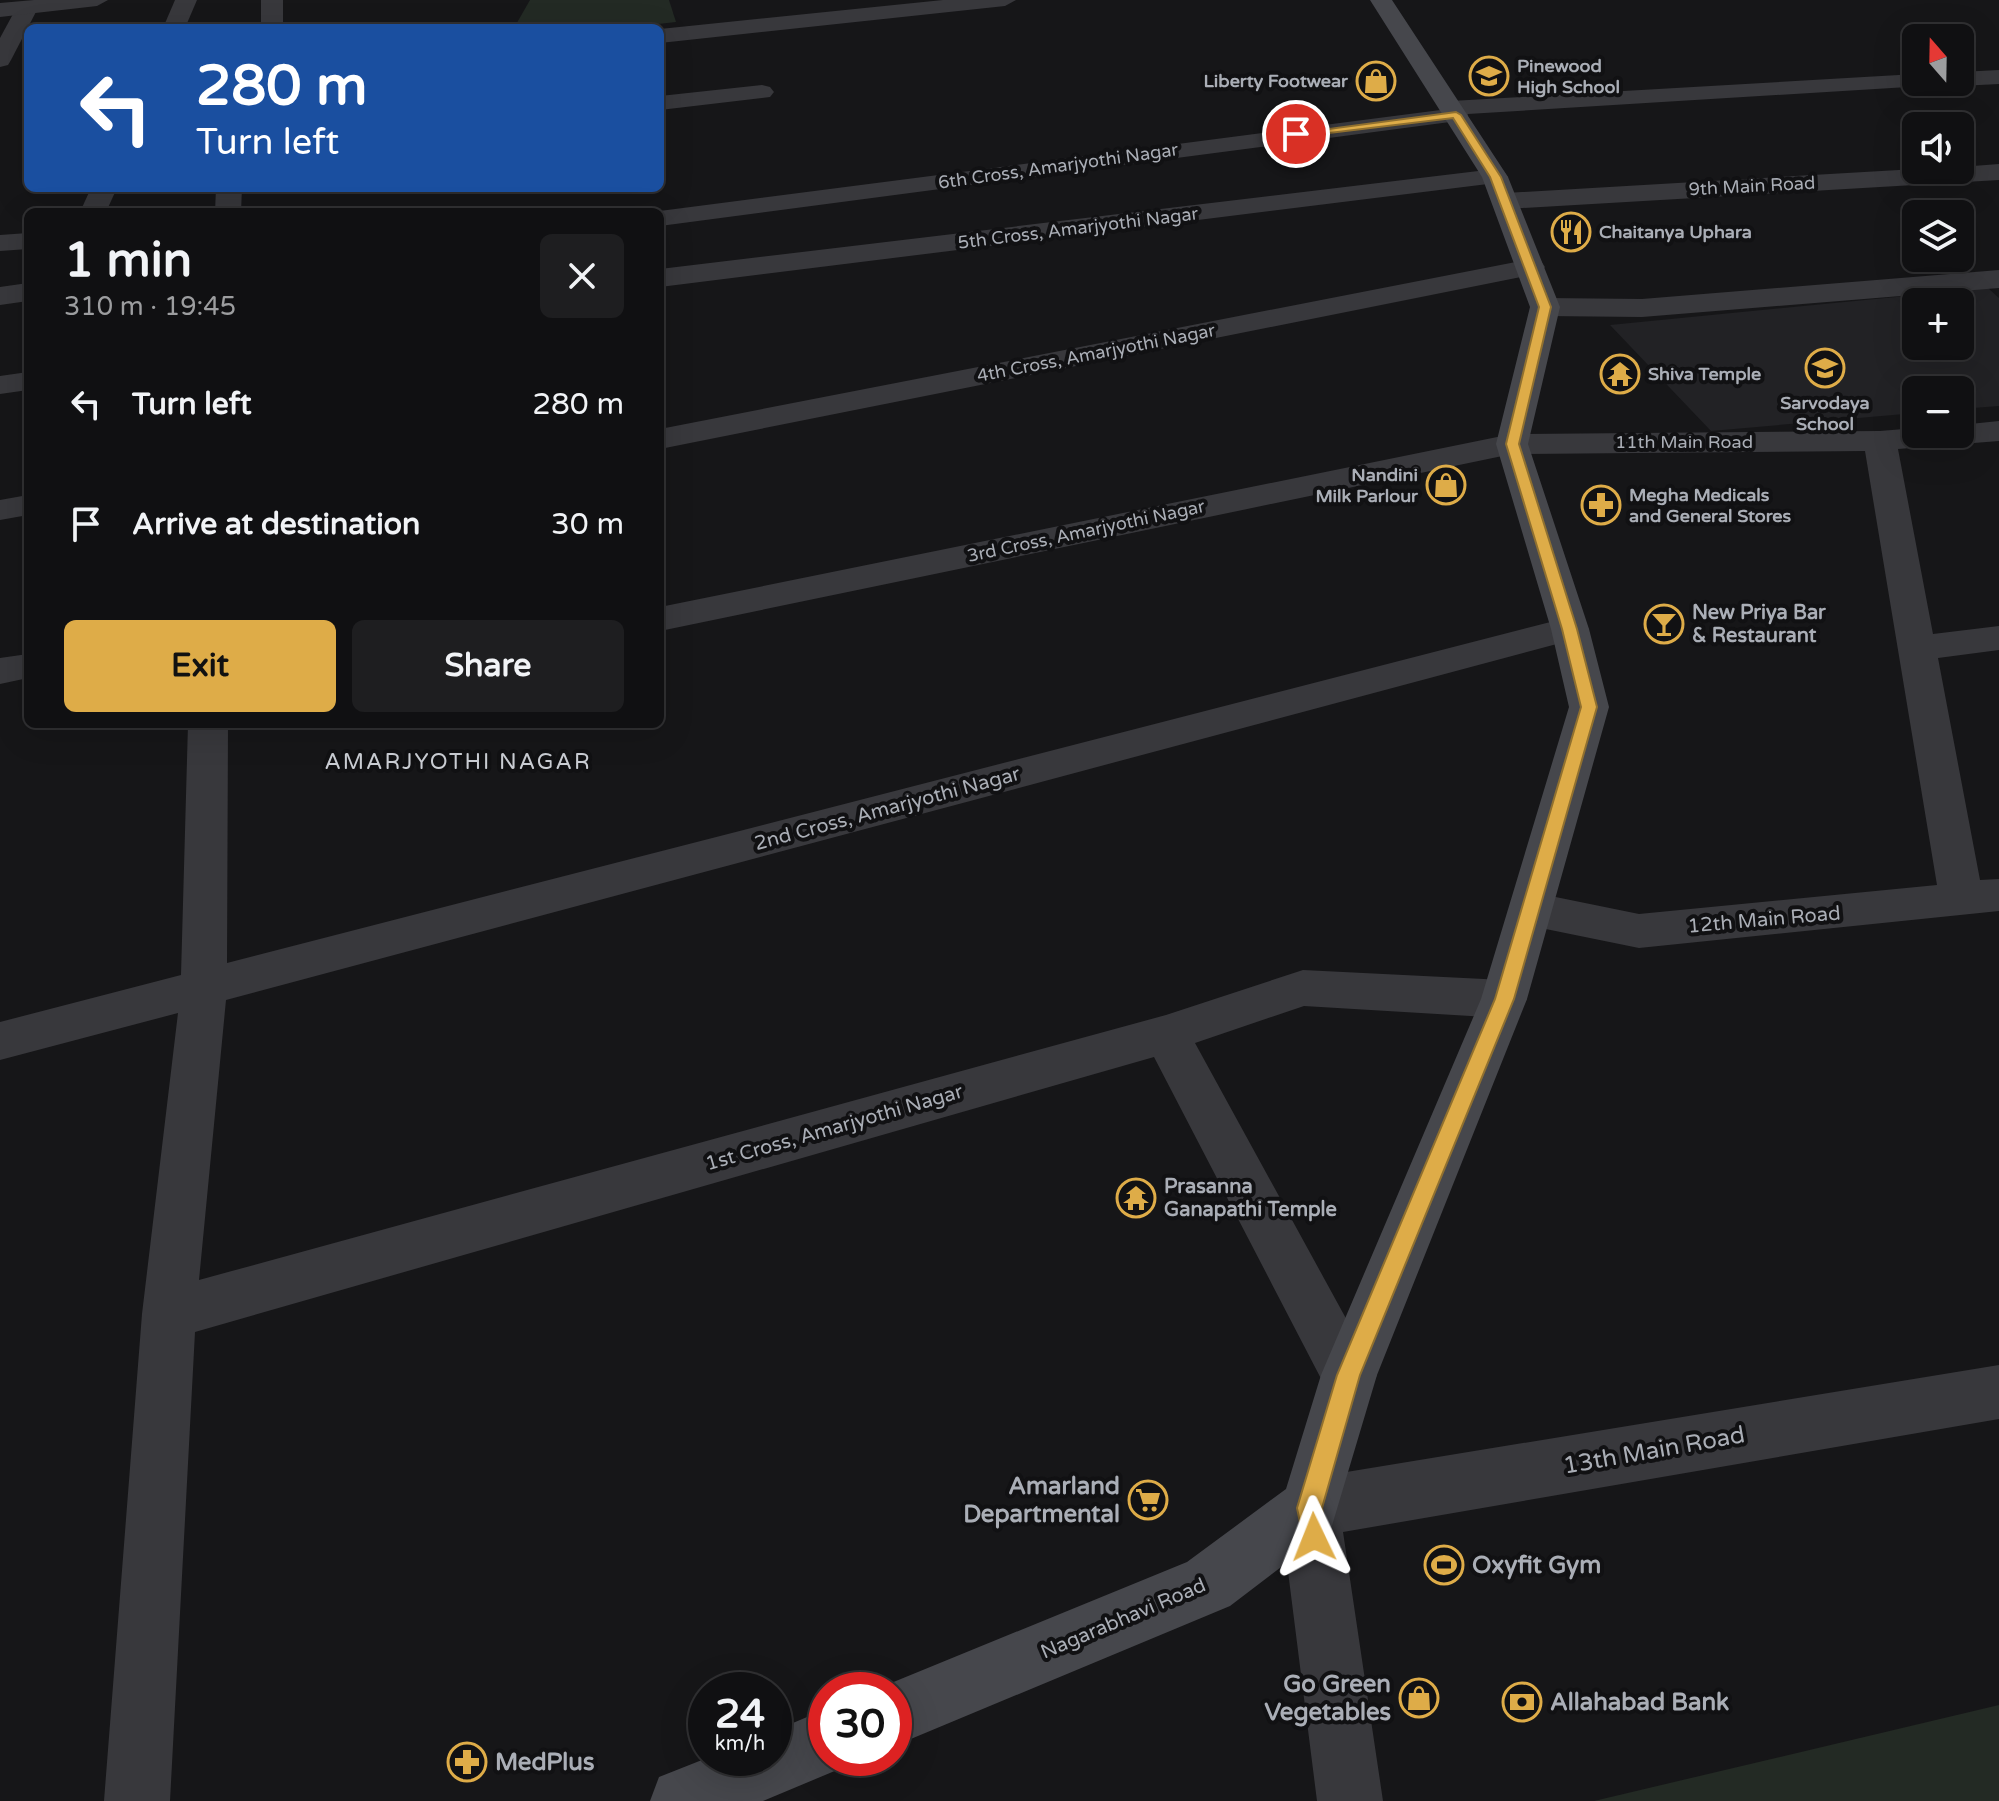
<!DOCTYPE html>
<html lang="en">
<head>
<meta charset="utf-8">
<style>
	:root { --surface:#101012; --page:#1e1e20; --text:#f1f3f6; --muted:#9c9d9f; --line:#303032; --accent:#deac48 }
	body { margin:0; font-family:"Varela Round",sans-serif; background:var(--page); color:var(--text); height:100vh; display:flex; flex-direction:column; font-size:30px; white-space:nowrap }
	* { box-sizing:border-box; margin:0 }
	p { font-size:26px; color:var(--muted) }
	.icon { flex:none; width:44px; height:44px; fill:none; stroke:currentColor; stroke-width:2; stroke-linecap:round; stroke-linejoin:round }
	.map { position:relative; flex:1; overflow:hidden }
	.details { position:absolute; left:24px; top:208px; width:640px; height:520px; display:flex; flex-direction:column; background:var(--surface); border-radius:12px; box-shadow:0 8px 32px #0002,0 0 0 2px var(--line) }
	.details>* { flex:none }
	.top-card { position:absolute; left:24px; top:24px; width:640px; height:168px; border-radius:12px; box-shadow:0 8px 32px #0002,0 0 0 2px var(--line); background:#1a4fa0; color:#fff; overflow:hidden }
	.needle { width:52px; rotate:340deg }
	.fabs { position:absolute; left:1902px; top:24px; display:grid; gap:16px }
	.fabs a { display:grid; place-items:center; width:72px; height:72px; border-radius:12px; background:var(--surface); box-shadow:0 8px 32px #0002,0 0 0 2px var(--line); font-size:40px }
	.speed { position:absolute; left:688px; top:1672px; display:flex; gap:16px; font-size:40px; font-weight:700; text-align:center }
	.speed>* { display:grid; place-content:center; width:104px; height:104px; border-radius:50%; background:var(--surface); box-shadow:0 8px 32px #0002,0 0 0 2px var(--line); line-height:1 }
	.speed small { font-size:20px; font-weight:400 }
	.speed .limit { border:12px solid #d22; background:#fff; color:#111 }
	.pin { position:absolute; display:grid; place-items:center; width:68px; height:68px; color:#fff; margin:-34px; border:4px solid #fff; border-radius:50%; box-shadow:0 2px 8px #0007 }
	.me { position:absolute; width:88px; margin:-44px; rotate:358deg; stroke-linejoin:round; filter:drop-shadow(0 0 6px #0008) }
	.turn { display:flex; align-items:center; gap:28px; height:168px; padding:0 40px; font-size:36px }
	.turn .icon { width:104px; height:104px; stroke-width:2.5 }
	.turn b { display:block; font-size:56px; line-height:68px }
	.round { display:grid; place-items:center; flex:none; width:84px; height:84px; border-radius:12px; background:var(--page) }
	.summary { display:flex; align-items:center; justify-content:space-between; height:136px; padding:0 40px }
	h1 { font-size:48px; font-weight:800; line-height:60px }
	.action { display:flex; gap:16px; margin-top:auto; padding:16px 40px }
	.action a { flex:1; height:92px; border-radius:12px; background:var(--accent); color:#111; font-size:32px; font-weight:800; line-height:92px; text-align:center }
	.action a+a { background:var(--page); color:var(--text) }
	ul { padding:0; list-style:none }
	li { display:flex; align-items:center; gap:24px; height:120px; padding:0 40px }
	li div { flex:1 }
	li b { display:block; font-size:30px }
	li em { font-style:normal }
	.map>svg:first-child { display:block }
</style>
</head>
<body>
<div class="map">
<svg width="1999" height="1801" viewBox="0 0 1999 1801">
	<rect width="100%" height="100%" fill="#161618"/>
	<path fill="#222225" fill-rule="evenodd" d="M1988 288 1999 298V406L1960 409V390H1916V413L1711 431 1610 325ZM1916 302H1960V346H1916Z"/>
	<g fill="#232a24">
		<path d="M530 0H669L676 22 622 28H514Z"/>
		<path d="M1999 1705V1801H1594Z"/>
	</g>
	<g fill="none" stroke-linecap="round" stroke-linejoin="round">
		<g fill="#38383c" fill-rule="evenodd">
			<path d="M175 0H197L185 28H163Z"/>
			<rect x="261" y="0" width="22" height="28"/>
			<path d="M943 0H1016L1005 6 660 43V29Z"/>
			<path d="M27 2 38 8 11 60 8 65 0 67V38L19 3Z"/>
			<path d="M762 85 770 87 774 92 770 97 660 110V96Z"/>
			<path d="M1456 108 1465 110 1468 115 1465 120 660 226V212H652Z"/>
			<path d="M1999 164V180L1506 209 1497 207 1493 201 1497 195 1506 193 1916 169 1960 170V167Z"/>
			<path d="M1495 169 1504 172 1508 177 1504 182 660 287V269Z"/>
			<path d="M91 188H117L106 212H80Z"/>
			<path d="M216 188H242L241 212H215Z"/>
			<path d="M28 233V249L0 251V235Z"/>
			<path d="M1531 259 1541 261 1545 267 1541 273 660 449V429Z"/>
			<path d="M1999 270V288L1642 317 1545 316 1535 313 1530 307 1535 301 1545 298 1642 299Z"/>
			<path d="M28 283V301L0 305V287Z"/>
			<path d="M28 372V390L0 394V376Z"/>
			<path d="M1999 421V441L1898 449 1933 634 1999 626V650L1938 658 1980 880 1999 879V911L1639 948 1531 926 1515 921 1509 909 1515 897 1531 892 1639 914 1937 885 1865 451 1512 454 660 631V607L1512 434 1880 431 1916 428V434H1960V425Z"/>
			<path d="M28 495V515L0 520V500Z"/>
			<path d="M1570 617 1583 621 1589 629 1583 637 226 1000 199 1280 1166 1015 1303 970 1504 980 1520 986 1527 999 1520 1012 1504 1018 1304 1006 1195 1043 1377 1375 1369 1394 1349 1402 1329 1394 1154 1057 195 1332 170 1801H104L142 1314 178 1013 0 1060V1022L181 975 188 724H228L227 963Z"/>
			<path d="M28 654V678L0 684V658Z"/>
			<path d="M1999 1365V1419L1343 1532 1383 1801H1317L1280 1508 1289 1487 1310 1478Z"/>
		</g>
		<g fill="#38383c" fill-rule="evenodd">
			<path d="M34 0H108L97 6 0 17V3Z"/>
			<path d="M1999 70V84L1960 86 1950 82H1960V72Z"/>
			<path d="M1916 74V82H1927L1924 86 1451 115 1442 113 1439 108 1442 103 1451 101Z"/>
		</g>
		<g fill="#46474c" fill-rule="evenodd">
			<path d="M1370 0H1392L1508 177 1560 307 1528 444 1589 629 1609 707 1527 999 1377 1375 1331 1529 1230 1606 894 1746V1690H874L1187 1562 1286 1489 1321 1375 1481 999 1569 707 1551 629 1496 444 1530 307 1482 177Z"/>
			<path d="M826 1709V1758H852L849 1765 763 1801H650L659 1777 707 1758H774V1731Z"/>
		</g>
	</g>
	<path fill="#deac48" stroke="#90702f" stroke-width="2" d="M1456 112 1461 115 1501 177 1551 307 1519 444 1577 629 1597 707 1514 999 1360 1375 1322 1508 1326 1537 1322 1546 1314 1549 1305 1546 1297 1508 1337 1375 1495 999 1581 707 1562 629 1506 444 1539 307 1490 177 1453 118 1296 137 1291 134Z"/>
	<defs>
		<g id="school-ring" transform="scale(2)"><circle r="9.5" fill="#111113" stroke="#deac48" stroke-width="1.5"/><path d="M0-5L7-2L0 1L-7-2ZM-4 1L0 2.5L4 1V4Q0 6-4 4Z" fill="#deac48"/></g>
		<g id="shop-ring" transform="scale(2)"><circle r="9.5" fill="#111113" stroke="#deac48" stroke-width="1.5"/><path d="M-5-2.5h2.3a2.7 3.5 0 0 1 5.4 0H5L5.5 6h-11ZM-1.5-2.5h3a1.5 2.3 0 0 0-3 0Z" fill="#deac48"/></g>
		<g id="restaurant-ring" transform="scale(2)"><circle r="9.5" fill="#111113" stroke="#deac48" stroke-width="1.5"/><path d="M-5-6h1v4h1v-4h1v4h1v-4h1v5L-1.5 .5V6h-2V.5L-5-1ZM5-6V6H3V1.5H1.5Q1.5-4 5-6Z" fill="#deac48"/></g>
		<g id="temple-ring" transform="scale(2)"><circle r="9.5" fill="#111113" stroke="#deac48" stroke-width="1.5"/><path d="M0-6L5-2H3V0L6.5 2.5H4V6H1.5V3h-3V6H-4V2.5H-6.5L-3 0V-2H-5Z" fill="#deac48"/></g>
		<g id="pharmacy-ring" transform="scale(2)"><circle r="9.5" fill="#111113" stroke="#deac48" stroke-width="1.5"/><path d="M-2-6h4v4h4v4h-4v4h-4v-4h-4v-4h4Z" fill="#deac48"/></g>
		<g id="bar-ring" transform="scale(2)"><circle r="9.5" fill="#111113" stroke="#deac48" stroke-width="1.5"/><path d="M-6-5H6L.8 .8V4.5H3.5V6h-7V4.5H-.8V.8Z" fill="#deac48"/></g>
		<g id="supermarket-ring" transform="scale(2)"><circle r="9.5" fill="#111113" stroke="#deac48" stroke-width="1.5"/><path d="M-6-5.5h2.5l.6 2H6L4.5 2H-2.5L-4.4-4H-6ZM-1.5 3.2a1.3 1.3 0 1 0 .1 0ZM3 3.2a1.3 1.3 0 1 0 .1 0Z" fill="#deac48"/></g>
		<g id="stadium-ring" transform="scale(2)"><circle r="9.5" fill="#111113" stroke="#deac48" stroke-width="1.5"/><path d="M0-5a6.5 5 0 1 0 0 10a6.5 5 0 1 0 0-10ZM-3.5-1.8h7v3.6h-7Z" fill="#deac48"/></g>
		<g id="bank-ring" transform="scale(2)"><circle r="9.5" fill="#111113" stroke="#deac48" stroke-width="1.5"/><path d="M-6-4H6V4H-6ZM0-2.3a2.3 2.3 0 1 0 0 4.6a2.3 2.3 0 1 0 0-4.6Z" fill="#deac48"/></g>
	</defs>
	<g fill-rule="evenodd">
		<use href="#school-ring" x="1489" y="76"/>
		<use href="#shop-ring" x="1376" y="81"/>
		<use href="#restaurant-ring" x="1571" y="232"/>
		<use href="#school-ring" x="1825" y="368"/>
		<use href="#temple-ring" x="1620" y="374"/>
		<use href="#shop-ring" x="1446" y="485"/>
		<use href="#pharmacy-ring" x="1601" y="505"/>
		<use href="#bar-ring" x="1664" y="624"/>
		<use href="#temple-ring" x="1136" y="1198"/>
		<use href="#supermarket-ring" x="1148" y="1500"/>
		<use href="#stadium-ring" x="1444" y="1565"/>
		<use href="#shop-ring" x="1419" y="1698"/>
		<use href="#bank-ring" x="1522" y="1702"/>
		<use href="#pharmacy-ring" x="467" y="1762"/>
	</g>
	<g text-anchor="middle" stroke-width="8" stroke-linejoin="round" paint-order="stroke">
		<g font-size="18" font-weight="bold" fill="#aaaeb6" stroke="#111113" text-anchor="start">
			<text x="1517" y="72">Pinewood<tspan x="1517" dy="21">High School</tspan></text>
			<text x="1348" y="87" text-anchor="end">Liberty Footwear</text>
			<text x="1599" y="238">Chaitanya Uphara</text>
			<text x="1648" y="380">Shiva Temple</text>
			<text x="1825" y="409" text-anchor="middle">Sarvodaya<tspan x="1825" dy="21">School</tspan></text>
			<text x="1418" y="481" text-anchor="end">Nandini<tspan x="1418" dy="21">Milk Parlour</tspan></text>
			<text x="1629" y="501">Megha Medicals<tspan x="1629" dy="21">and General Stores</tspan></text>
		</g>
		<g font-size="18" fill="#aaaeb6" stroke="#111113">
			<text transform="translate(1058 166) rotate(-8)" y="6">6th Cross, Amarjyothi Nagar</text>
			<text transform="translate(1752 186) rotate(-3)" y="6">9th Main Road</text>
			<text transform="translate(1078 228) rotate(-7)" y="6">5th Cross, Amarjyothi Nagar</text>
			<text transform="translate(1096 353) rotate(-11)" y="6">4th Cross, Amarjyothi Nagar</text>
			<text x="1684" y="448">11th Main Road</text>
			<text transform="translate(1086 531) rotate(-12)" y="6">3rd Cross, Amarjyothi Nagar</text>
		</g>
		<g font-size="20" font-weight="bold" fill="#aaaeb6" stroke="#111113" text-anchor="start">
			<text x="1692" y="619">New Priya Bar<tspan x="1692" dy="23">&amp; Restaurant</tspan></text>
			<text x="1164" y="1193">Prasanna<tspan x="1164" dy="23">Ganapathi Temple</tspan></text>
		</g>
		<g font-size="20" fill="#aaaeb6" stroke="#111113">
			<text transform="translate(887 808) rotate(-15)" y="7">2nd Cross, Amarjyothi Nagar</text>
			<text transform="translate(1764 919) rotate(-5)" y="7">12th Main Road</text>
			<text transform="translate(834 1127) rotate(-16)" y="7">1st Cross, Amarjyothi Nagar</text>
			<text transform="translate(1123 1618) rotate(-23)" y="7">Nagarabhavi Road</text>
		</g>
		<g font-size="22" letter-spacing="2" fill="#cacdd3" stroke="#111113">
			<text x="458" y="769">AMARJYOTHI NAGAR</text>
		</g>
		<g font-size="24" fill="#aaaeb6" stroke="#111113">
			<text transform="translate(1654 1450) rotate(-10)" y="8">13th Main Road</text>
		</g>
		<g font-size="24" font-weight="bold" fill="#aaaeb6" stroke="#111113" text-anchor="start">
			<text x="1120" y="1494" text-anchor="end">Amarland<tspan x="1120" dy="28">Departmental</tspan></text>
			<text x="1472" y="1573">Oxyfit Gym</text>
			<text x="1391" y="1692" text-anchor="end">Go Green<tspan x="1391" dy="28">Vegetables</tspan></text>
			<text x="1550" y="1710">Allahabad Bank</text>
			<text x="495" y="1770">MedPlus</text>
		</g>
	</g>
</svg>
<div class="fabs">
<a><svg class="needle" viewBox="-14 -14 28 28"><path d="M0-13l5 13h-10z" fill="#e53935"/><path d="M0 13l5-13h-10z" fill="#9c9d9f"/></svg></a>
<a><svg class="icon" aria-label="sound" viewBox="0 0 24 24"><path d="M4 9h4l5-4v14l-5-4H4zM17 9q2 3 0 6"/></svg></a>
<a><svg class="icon" aria-label="layers" viewBox="0 0 24 24"><path d="M12 4l9 5-9 5-9-5zM3 14l9 5 9-5"/></svg></a>
<a>+</a>
<a>−</a>
</div>
<div class="speed"><div>24<small>km/h</small></div><div class="limit">30</div></div>
<div class="pin" style="left:1296px;top:134px;background:#d93025"><svg class="icon" aria-label="arrive" viewBox="0 0 24 24"><path d="M6 21V4h12l-3 4 3 4H6"/></svg></div>
<svg class="me" style="left:1314px;top:1537px" viewBox="-20 -20 40 40"><path d="M0-17L14 15 0 8-14 15z" fill="#deac48" stroke="#fff" stroke-width="4"/></svg>
<div class="top-card">
<div class="turn"><svg class="icon" aria-label="left" viewBox="0 0 24 24"><path d="M17 20v-9H6M10 6l-5 5 5 5"/></svg><div><b>280 m</b>Turn left</div></div>
</div>
<section class="details">
<div class="summary"><div><h1>1 min</h1><p>310 m · 19:45</p></div><a class="round"><svg class="icon" aria-label="close" viewBox="0 0 24 24"><path d="M6 6l12 12M18 6L6 18"/></svg></a></div>
<ul>
<li><svg class="icon" aria-label="left" viewBox="0 0 24 24"><path d="M17 20v-9H6M10 6l-5 5 5 5"/></svg><div><b>Turn left</b></div><em>280 m</em></li>
<li><svg class="icon" aria-label="arrive" viewBox="0 0 24 24"><path d="M6 21V4h12l-3 4 3 4H6"/></svg><div><b>Arrive at destination</b></div><em>30 m</em></li>
</ul>
<div class="action"><a>Exit</a><a>Share</a></div>
</section>
</div>
</body>
</html>
